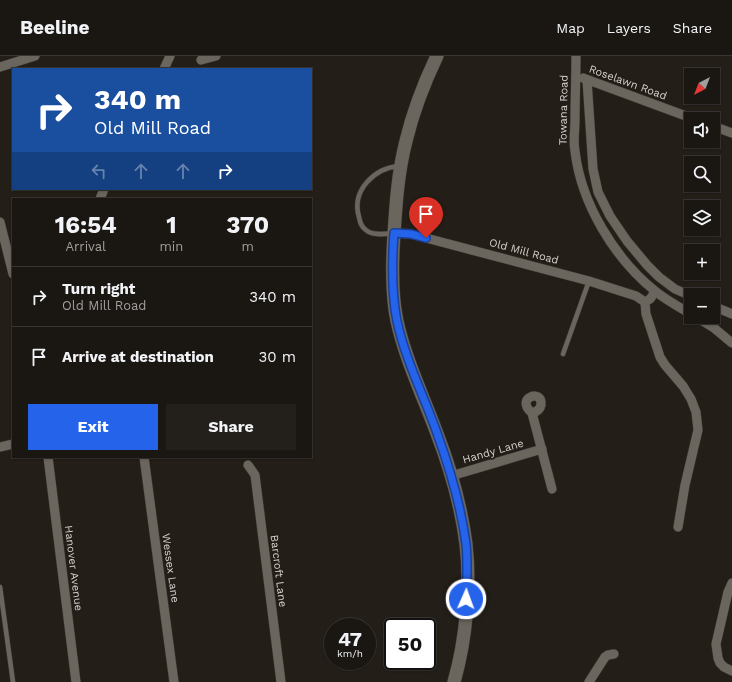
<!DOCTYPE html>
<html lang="en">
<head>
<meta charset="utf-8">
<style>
	:root { --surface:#1a1612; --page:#231f1b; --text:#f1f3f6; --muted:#9f9f9f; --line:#383532; --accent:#2563eb }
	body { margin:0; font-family:"Work Sans",sans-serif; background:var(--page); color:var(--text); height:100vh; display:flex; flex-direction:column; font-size:15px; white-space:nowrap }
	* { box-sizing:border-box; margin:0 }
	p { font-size:13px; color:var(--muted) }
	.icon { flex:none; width:22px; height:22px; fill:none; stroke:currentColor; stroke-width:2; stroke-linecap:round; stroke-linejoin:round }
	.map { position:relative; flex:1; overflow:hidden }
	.drawer { position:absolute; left:12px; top:142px; width:300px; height:260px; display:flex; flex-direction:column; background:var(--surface); border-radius:0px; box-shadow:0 1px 3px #0004,0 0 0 1px var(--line) }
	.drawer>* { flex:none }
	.hud { position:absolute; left:12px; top:12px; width:300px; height:122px; border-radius:0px; box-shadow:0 1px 3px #0004,0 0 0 1px var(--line); background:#1a4fa0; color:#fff; overflow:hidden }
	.needle { width:26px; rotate:222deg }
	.tools { position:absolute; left:684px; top:12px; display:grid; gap:8px }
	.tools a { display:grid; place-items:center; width:36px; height:36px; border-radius:0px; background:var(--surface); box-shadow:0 1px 3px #0004,0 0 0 1px var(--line); font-size:20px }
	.speed { position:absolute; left:324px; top:562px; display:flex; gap:8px; font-size:20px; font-weight:700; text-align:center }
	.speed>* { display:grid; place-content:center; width:52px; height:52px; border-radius:50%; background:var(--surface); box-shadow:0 1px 3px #0004,0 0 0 1px var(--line); line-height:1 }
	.speed small { font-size:10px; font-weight:400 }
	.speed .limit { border:2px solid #111; border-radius:6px; background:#fff; color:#111 }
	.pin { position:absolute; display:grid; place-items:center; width:34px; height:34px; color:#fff; margin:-41px -17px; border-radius:50% 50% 50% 0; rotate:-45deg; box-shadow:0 0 4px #0007 }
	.pin .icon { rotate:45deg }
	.me { position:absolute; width:44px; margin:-22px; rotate:2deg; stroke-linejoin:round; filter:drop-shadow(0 0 3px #0008) }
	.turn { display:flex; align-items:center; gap:14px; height:84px; padding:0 16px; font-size:18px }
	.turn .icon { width:52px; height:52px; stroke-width:2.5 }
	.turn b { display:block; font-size:28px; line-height:34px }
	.lanes { display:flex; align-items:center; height:38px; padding:0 16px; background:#0003; justify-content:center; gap:20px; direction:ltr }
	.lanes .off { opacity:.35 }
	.eta { display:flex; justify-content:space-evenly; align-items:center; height:68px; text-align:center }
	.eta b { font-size:24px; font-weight:700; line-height:28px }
	.cta { display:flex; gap:8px; margin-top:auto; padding:8px 16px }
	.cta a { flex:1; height:46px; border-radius:0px; background:var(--accent); color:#fff; font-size:16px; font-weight:700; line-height:46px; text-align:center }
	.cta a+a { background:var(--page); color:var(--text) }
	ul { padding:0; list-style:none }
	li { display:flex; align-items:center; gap:12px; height:60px; padding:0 16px; border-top:1px solid var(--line) }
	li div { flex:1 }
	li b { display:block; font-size:15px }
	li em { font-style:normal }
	header { display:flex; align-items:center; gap:24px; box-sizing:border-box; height:56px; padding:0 20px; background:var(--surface); border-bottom:1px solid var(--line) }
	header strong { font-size:19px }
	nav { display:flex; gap:22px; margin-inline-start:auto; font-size:14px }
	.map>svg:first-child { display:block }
</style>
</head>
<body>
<header>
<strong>Beeline</strong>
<nav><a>Map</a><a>Layers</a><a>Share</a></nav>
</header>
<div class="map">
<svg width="732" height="626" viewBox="0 0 732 626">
	<rect width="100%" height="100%" fill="#231e18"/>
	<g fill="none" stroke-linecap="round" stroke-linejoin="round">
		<g stroke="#3c3834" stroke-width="5.5">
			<g id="service">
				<path d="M393 177C385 178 372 180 366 174 361 171 360 166 359 161 351 134 375 112 399 110"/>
				<path d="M563 298 589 225"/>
				<path d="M0 531 13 626"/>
			</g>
		</g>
		<g stroke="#3c3834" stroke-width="10">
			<g id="minor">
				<path d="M576 0C576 21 575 43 575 64 575 74 573 85 575 95 581 147 614 202 655 235 666 244 679 251 691 258"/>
				<path d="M201 4 216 0"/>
				<path d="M0 11 35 0"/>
				<path d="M164 13 170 0"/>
				<path d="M583 22 694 63"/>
				<path d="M587 24 593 113 598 136 610 160 627 185 647 209 659 221 675 233 691 240"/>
				<path d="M713 70 732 77"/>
				<path d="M100 143 104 133"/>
				<path d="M0 166 13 218"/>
				<path d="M394 177 411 178 589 225 636 240 645 246 650 243 655 236"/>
				<path d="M645 246 646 258 660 301 665 309 683 330 691 343 696 356 698 374 685 429 678 471"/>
				<path d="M713 250 732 258"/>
				<path d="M696 261 714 272 732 287"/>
				<path d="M532 357C514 342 543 332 541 349 540 354 536 356 532 357L552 433"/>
				<path d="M0 391 13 388"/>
				<path d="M48 401 76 626"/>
				<path d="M144 401 174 626"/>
				<path d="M248 409 255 419 281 626"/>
				<path d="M451 420 542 393"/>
				<path d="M732 527 728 536 716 588 718 602 720 607 724 611 732 615"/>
				<path d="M589 626 605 601 608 599 614 598"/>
			</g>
		</g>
		<g stroke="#3c3834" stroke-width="14">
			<path id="secondary" d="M437 0C424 27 413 56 406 85 398 116 396 147 394 178 392 207 391 237 397 265 405 302 423 340 436 375 450 411 461 449 466 488 471 531 466 584 454 626"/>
		</g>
		<use href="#service" stroke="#6a655d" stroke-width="4.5"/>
		<use href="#minor" stroke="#6a655d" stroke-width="9"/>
		<use href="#secondary" stroke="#6a655d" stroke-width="13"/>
	</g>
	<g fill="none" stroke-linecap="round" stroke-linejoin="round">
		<g stroke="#184099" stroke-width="10">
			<path id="route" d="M426 182 411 178 394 177C392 206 391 236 397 265 405 303 424 340 437 377 450 413 461 450 466 488 468 507 467 525 466 543"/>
		</g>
		<use href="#route" stroke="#2563eb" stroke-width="7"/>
	</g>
	<g text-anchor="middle" stroke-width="4" stroke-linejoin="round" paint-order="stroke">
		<g font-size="11" fill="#d4d1cd" stroke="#231e18">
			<text transform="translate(628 26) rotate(20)" y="4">Roselawn Road</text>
			<text transform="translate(563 54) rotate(-89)" y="4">Towana Road</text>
			<text transform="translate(524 195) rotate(15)" y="4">Old Mill Road</text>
			<text transform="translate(493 395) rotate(-16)" y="4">Handy Lane</text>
			<text transform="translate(74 512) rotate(83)" y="4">Hanover Avenue</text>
			<text transform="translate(171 512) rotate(82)" y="4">Wessex Lane</text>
			<text transform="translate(279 515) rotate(83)" y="4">Barcroft Lane</text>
		</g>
	</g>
</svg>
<div class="tools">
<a><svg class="needle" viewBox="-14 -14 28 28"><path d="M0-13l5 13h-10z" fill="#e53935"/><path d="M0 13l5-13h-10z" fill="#9f9f9f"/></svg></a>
<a><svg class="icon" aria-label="sound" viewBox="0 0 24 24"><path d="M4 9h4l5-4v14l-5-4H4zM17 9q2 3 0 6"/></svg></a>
<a><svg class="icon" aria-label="search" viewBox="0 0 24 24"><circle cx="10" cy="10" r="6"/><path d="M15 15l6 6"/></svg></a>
<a><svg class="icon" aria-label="layers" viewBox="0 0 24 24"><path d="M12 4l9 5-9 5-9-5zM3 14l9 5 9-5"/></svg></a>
<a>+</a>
<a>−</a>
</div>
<div class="speed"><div>47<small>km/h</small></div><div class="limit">50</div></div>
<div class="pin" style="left:426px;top:182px;background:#d93025"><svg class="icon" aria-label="arrive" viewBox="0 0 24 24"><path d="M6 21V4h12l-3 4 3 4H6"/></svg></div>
<svg class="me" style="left:466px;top:543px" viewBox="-20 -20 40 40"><circle r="17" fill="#2563eb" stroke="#fff" stroke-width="3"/><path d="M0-11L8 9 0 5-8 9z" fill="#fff"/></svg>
<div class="hud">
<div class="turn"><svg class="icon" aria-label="right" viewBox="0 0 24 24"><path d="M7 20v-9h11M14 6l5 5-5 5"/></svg><div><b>340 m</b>Old Mill Road</div></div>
<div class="lanes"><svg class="icon off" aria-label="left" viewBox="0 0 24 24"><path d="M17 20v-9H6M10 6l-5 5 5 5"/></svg><svg class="icon off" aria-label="ahead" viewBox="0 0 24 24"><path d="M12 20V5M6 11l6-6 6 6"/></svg><svg class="icon off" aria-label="ahead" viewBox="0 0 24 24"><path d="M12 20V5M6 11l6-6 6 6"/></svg><svg class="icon" aria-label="right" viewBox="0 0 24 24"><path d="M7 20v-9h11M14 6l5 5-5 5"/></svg></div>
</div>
<section class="drawer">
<div class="eta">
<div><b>16:54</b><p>Arrival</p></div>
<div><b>1</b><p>min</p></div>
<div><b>370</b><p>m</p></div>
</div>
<ul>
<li><svg class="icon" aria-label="right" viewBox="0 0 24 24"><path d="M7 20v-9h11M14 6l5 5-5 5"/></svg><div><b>Turn right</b><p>Old Mill Road</p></div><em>340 m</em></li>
<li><svg class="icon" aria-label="arrive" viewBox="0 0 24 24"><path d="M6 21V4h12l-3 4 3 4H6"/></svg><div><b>Arrive at destination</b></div><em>30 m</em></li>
</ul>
<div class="cta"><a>Exit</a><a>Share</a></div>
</section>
</div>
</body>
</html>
